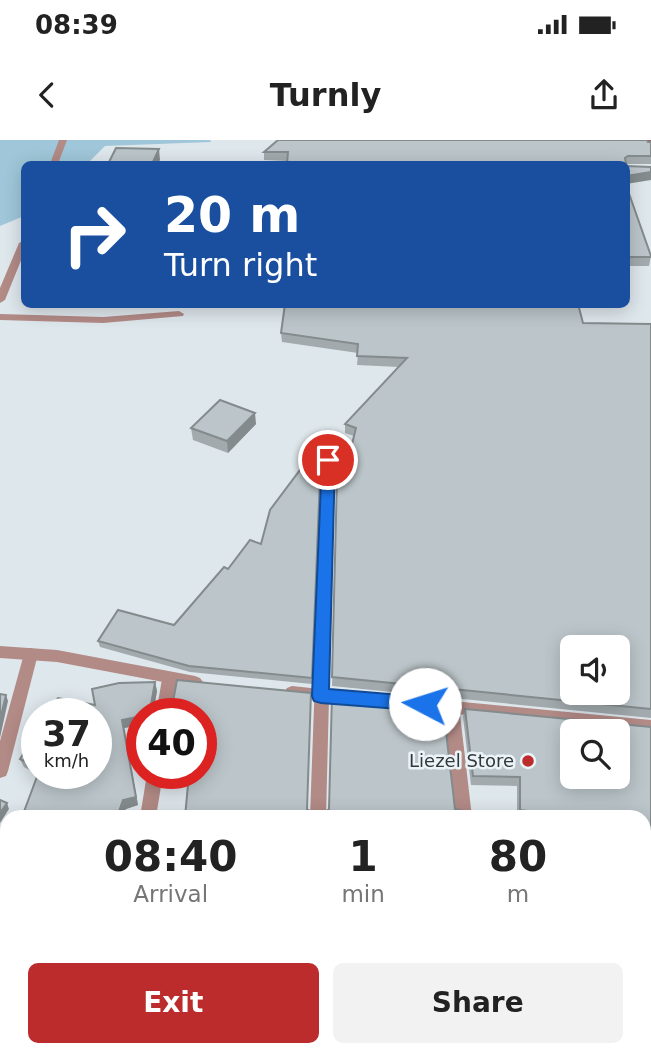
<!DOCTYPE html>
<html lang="en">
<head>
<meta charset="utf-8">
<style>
	:root { --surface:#fff; --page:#f2f2f2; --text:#222; --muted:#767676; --accent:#bc2c2d }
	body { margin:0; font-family:"DejaVu Sans",sans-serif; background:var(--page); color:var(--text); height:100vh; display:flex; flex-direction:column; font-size:26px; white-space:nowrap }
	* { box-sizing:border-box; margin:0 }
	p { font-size:23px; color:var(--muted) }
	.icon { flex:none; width:38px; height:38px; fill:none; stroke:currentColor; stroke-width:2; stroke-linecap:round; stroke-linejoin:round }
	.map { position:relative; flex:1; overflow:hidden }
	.details { position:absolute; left:0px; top:670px; width:651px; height:247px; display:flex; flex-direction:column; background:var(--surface); border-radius:21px 21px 0 0; box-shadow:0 4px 18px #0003 }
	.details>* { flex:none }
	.hud { position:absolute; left:21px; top:21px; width:609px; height:147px; border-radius:10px; box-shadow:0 4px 18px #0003; background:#1a4fa0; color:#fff; overflow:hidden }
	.controls { position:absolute; left:560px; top:495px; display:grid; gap:14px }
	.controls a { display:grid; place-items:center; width:70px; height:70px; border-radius:10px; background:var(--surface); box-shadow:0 4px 18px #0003; font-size:35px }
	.speed { position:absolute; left:21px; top:558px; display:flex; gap:14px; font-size:35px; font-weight:700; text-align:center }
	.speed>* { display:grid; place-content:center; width:91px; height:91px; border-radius:50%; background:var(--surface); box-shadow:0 4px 18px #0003; line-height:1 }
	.speed small { font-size:18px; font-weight:400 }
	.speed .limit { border:10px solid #d22; background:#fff; color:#111 }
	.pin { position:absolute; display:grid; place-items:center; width:60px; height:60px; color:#fff; margin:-30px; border:4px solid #fff; border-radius:50%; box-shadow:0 2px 7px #0007 }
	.me { position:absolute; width:77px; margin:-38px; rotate:275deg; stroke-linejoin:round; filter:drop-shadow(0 0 5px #0008) }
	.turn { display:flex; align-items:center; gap:24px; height:147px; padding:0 28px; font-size:32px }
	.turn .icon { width:91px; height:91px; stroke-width:2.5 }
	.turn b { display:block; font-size:49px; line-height:60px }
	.eta { display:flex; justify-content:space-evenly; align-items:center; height:119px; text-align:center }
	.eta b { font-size:42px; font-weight:800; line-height:49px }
	.cta { display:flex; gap:14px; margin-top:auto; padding:14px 28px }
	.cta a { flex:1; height:80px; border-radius:10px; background:var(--accent); color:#fff; font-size:28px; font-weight:800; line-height:80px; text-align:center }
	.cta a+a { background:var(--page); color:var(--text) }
	.status { display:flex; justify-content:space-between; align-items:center; height:49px; padding:0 35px; background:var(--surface); direction:ltr }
	.status svg { height:19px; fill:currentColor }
	header { display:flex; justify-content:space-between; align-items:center; height:91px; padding:0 28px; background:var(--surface); font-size:32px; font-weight:800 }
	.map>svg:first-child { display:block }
</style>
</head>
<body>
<div class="status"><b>08:39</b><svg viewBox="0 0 49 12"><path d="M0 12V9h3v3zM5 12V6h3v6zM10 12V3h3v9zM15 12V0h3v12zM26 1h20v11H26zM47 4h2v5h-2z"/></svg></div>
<header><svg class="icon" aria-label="back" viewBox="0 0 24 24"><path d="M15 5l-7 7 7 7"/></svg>Turnly<svg class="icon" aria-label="share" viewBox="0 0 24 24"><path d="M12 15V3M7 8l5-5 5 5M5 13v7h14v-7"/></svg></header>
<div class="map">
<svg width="651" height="916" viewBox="0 0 651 916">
	<rect width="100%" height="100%" fill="#dee7ec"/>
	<path fill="#9fc7d9" d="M0 0H210L211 2 105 6 87 24H24V76L0 86Z"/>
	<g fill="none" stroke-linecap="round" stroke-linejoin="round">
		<g fill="#b28a86" fill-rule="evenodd">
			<path d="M59 0H67L58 24H50Z"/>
			<path d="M24 100V113L5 160 0 163V148L19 103Z"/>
			<path d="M179 171 184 174 183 176 103 183 0 180V174L103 177Z"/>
		</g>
		<g fill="#b28a86" fill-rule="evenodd">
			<path d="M329 316 335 320 326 677H310L323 320Z"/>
			<path d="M31 508 36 510 38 514 8 631 6 636 0 638V601L24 514 26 510Z"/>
			<path d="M170 533 175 535 178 539 172 574H156L162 539 165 535Z"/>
			<path d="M451 560 456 561 459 566 472 677H456L443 566 446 561Z"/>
			<path d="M147 634H163L156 677H140Z"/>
			<path d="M102 910H122L121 916H101Z"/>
			<rect x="303" y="910" width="20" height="6"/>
		</g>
		<g fill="#b28a86" fill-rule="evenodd">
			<path d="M0 506 57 510 195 536 200 538 203 542 200 546 195 548 57 522 0 518Z"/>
			<path d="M292 546 348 552 353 554 356 558 353 562 348 564 292 558 287 556 284 552 287 548Z"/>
			<path d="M379 554 651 580V594L379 566 374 564 371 560 374 556Z"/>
		</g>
		<path fill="#965e59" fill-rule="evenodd" d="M644 0H651V9H648Z"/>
	</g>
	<g fill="#a2aaae">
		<path d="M648 2H651V24H287V21L264 20V12Z"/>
		<path d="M626 45 651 116 649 126H626Z"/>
		<path d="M583 183 651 184V578L332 546 337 338 343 340 354 296 345 293V284L399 227 357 225 358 213 282 202 281 193Z"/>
		<path d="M256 284 228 313 193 300 191 288Z"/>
		<path d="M320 336 312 544 190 532 100 507 98 501 174 485 228 429 261 404Z"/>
		<path d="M177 540 310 671 455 669 185 677 201 574 124 588 138 665 126 669 38 635 24 627 20 619 37 592V634H96L95 565 155 542 157 551 154 568 172 567Z"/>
		<path d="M465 569 651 587V796L644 795V677H517V646L471 645 463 577Z"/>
		<path d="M302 910 300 916H167Z"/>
		<path d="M324 910H478L481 913H500V910H644L651 916 326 915Z"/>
	</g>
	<g fill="#848b8d">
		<path d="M159 9 160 20 158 24H152Z"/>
		<path d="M651 32V40L626 44V36Z"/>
		<path d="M255 273 256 284 228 313 227 301Z"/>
		<path d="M155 542 157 551 153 574 151 565Z"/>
		<path d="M6 555 8 561 0 598V580Z"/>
		<path d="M192 567 193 574H153Z"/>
		<path d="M142 576V585L124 588 138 665 126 669 123 677H117L123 660 122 580Z"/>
		<path d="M7 663 9 669 0 683V673Z"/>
		<path d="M65 910H71L69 916H62Z"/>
	</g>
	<g fill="#bcc6ca" stroke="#848b8d" stroke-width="2" fill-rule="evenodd">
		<path d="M278 0H647L648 2H651V16H628L625 18 626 24H287L288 12H264Z"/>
		<path d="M116 8 159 9 152 24H108Z"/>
		<path d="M626 26 651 27V32L626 36Z"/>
		<path d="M626 45 651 116V117H626Z"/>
		<path d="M285 164H578L583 183 651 184V569L332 537 337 338 343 340 356 288 345 284 407 218 357 216 358 204 281 193ZM572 508H618V553H572Z"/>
		<path d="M220 260 255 273 227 301 191 288Z"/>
		<path d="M300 330 320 336 312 538 189 526 98 501 118 470 174 485 224 427 228 429 250 400 261 404 270 370Z"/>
		<path d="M177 540 311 553 307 669 310 671H326L329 669 332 555 443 566 455 669 464 671V677H185L189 634H201V574H194V567H192L153 574H142V576L122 580 136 657 123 660 117 677H22L38 634H96V574H48L58 558 95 565 92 549 119 543 155 542 151 565 154 568 172 567Z"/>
		<path d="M0 554 6 555 0 580Z"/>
		<path d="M465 569 651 587V788L644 786V677H534L535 672 520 670V637L473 636ZM572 592H618V637H572Z"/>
		<path d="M37 592V627L20 619Z"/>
		<path d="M0 660 7 663 0 673Z"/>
		<path d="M7 715V910H65L62 916H0V734Z"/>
		<path d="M644 855H651V916H358L359 910H478L481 913H501L503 910H644Z"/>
		<path d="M168 910H300H295L294 916H167Z"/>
	</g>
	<path fill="#1a73e8" stroke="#114b97" stroke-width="2" d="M328 315 335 320 329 549 425 557 431 559 434 564 431 569 425 571 321 563 314 561 312 556 322 320Z"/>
	<circle fill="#bc2c2d" stroke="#ebf5f9" stroke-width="2.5" cx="528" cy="621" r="7"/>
	<g text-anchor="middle" stroke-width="5" stroke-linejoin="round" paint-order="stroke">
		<g font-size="18" fill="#35383a" stroke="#ebf5f9" text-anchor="end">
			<text x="514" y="627">Liezel Store</text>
		</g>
	</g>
</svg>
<div class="controls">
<a><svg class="icon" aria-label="sound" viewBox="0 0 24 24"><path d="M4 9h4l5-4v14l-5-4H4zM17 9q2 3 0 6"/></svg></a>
<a><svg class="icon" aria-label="search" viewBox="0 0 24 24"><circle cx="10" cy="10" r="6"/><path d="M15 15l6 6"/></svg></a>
</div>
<div class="speed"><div>37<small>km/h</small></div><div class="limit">40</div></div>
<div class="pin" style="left:328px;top:320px;background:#d93025"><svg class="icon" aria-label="arrive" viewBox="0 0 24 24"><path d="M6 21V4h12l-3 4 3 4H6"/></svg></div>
<svg class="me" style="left:425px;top:564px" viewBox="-20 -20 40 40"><circle r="19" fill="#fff"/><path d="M0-13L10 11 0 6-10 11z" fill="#1a73e8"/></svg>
<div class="hud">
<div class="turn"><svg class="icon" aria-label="right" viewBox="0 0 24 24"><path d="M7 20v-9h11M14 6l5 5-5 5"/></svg><div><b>20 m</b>Turn right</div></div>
</div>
<section class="details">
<div class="eta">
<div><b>08:40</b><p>Arrival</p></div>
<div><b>1</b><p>min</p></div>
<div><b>80</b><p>m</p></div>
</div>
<div class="cta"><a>Exit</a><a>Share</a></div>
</section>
</div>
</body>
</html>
